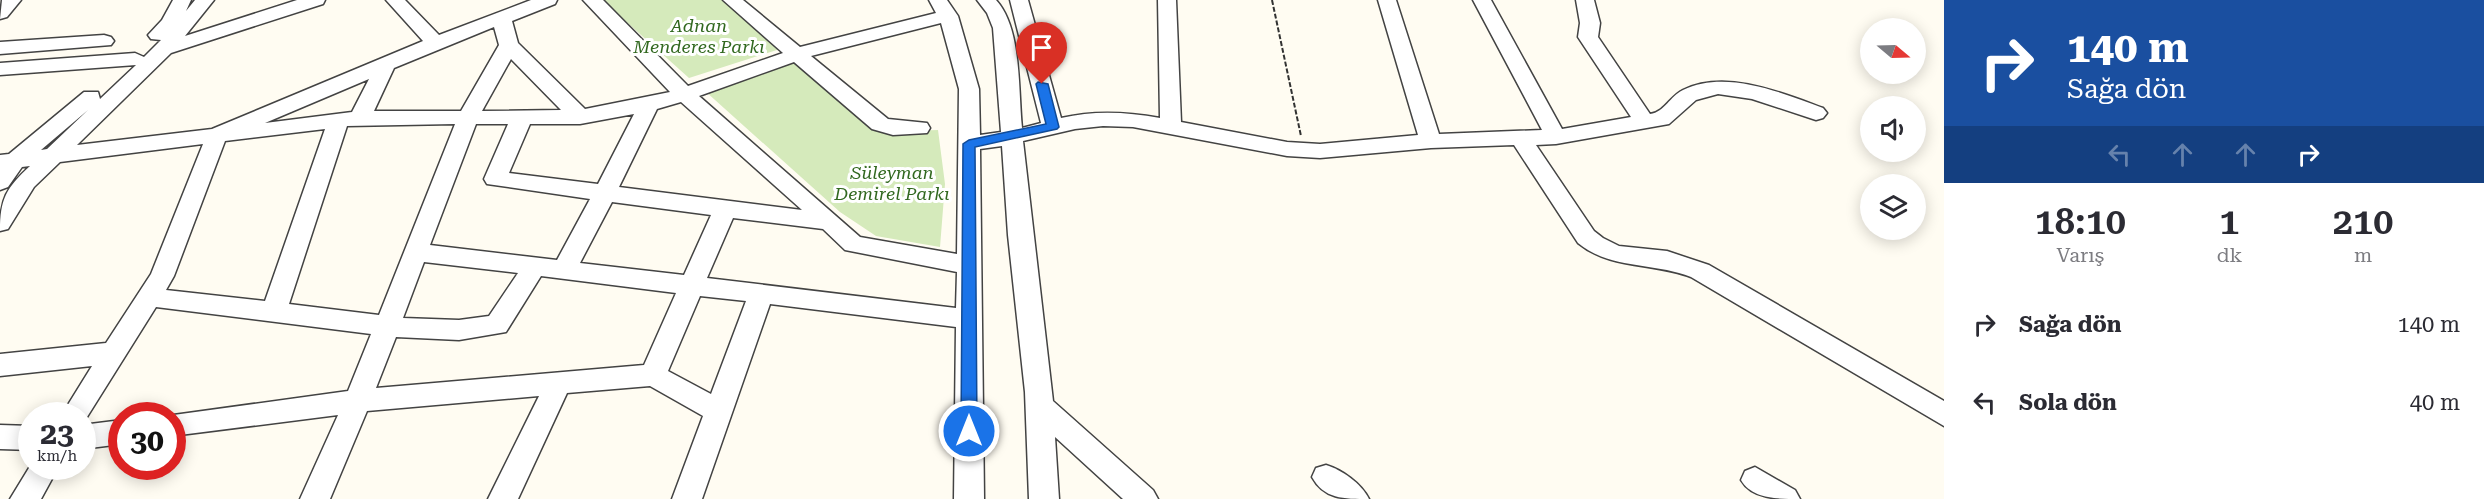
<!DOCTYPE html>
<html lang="tr">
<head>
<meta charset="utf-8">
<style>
	:root { --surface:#fff; --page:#f2f2f3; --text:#2b2b33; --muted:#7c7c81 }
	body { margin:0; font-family:"Roboto Serif",serif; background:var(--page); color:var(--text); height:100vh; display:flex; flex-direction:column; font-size:22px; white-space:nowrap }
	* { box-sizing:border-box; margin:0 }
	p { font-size:20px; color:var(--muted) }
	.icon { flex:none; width:33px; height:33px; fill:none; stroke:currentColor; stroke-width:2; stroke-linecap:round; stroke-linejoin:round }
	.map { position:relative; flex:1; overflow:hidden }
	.details { display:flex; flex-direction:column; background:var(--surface); width:540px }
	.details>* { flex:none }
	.banner { background:#1a4fa0; color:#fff; overflow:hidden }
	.needle { width:39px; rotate:109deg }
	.controls { position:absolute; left:1860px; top:18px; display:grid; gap:12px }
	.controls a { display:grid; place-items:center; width:66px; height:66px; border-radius:50%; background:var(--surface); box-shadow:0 3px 15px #0003; font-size:30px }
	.speed { position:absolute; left:18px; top:402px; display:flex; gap:12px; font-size:30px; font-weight:700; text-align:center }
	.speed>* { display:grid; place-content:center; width:78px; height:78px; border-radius:50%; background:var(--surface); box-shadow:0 3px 15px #0003; line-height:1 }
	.speed small { font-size:15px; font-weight:400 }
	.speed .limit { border:9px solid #d22; background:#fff; color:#111 }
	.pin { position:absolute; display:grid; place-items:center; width:51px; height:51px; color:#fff; margin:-62px -26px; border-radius:50% 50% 50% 0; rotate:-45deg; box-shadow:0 0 6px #0007 }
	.pin .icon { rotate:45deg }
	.me { position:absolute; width:66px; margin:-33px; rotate:0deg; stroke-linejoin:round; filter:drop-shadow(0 0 4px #0008) }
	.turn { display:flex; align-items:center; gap:21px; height:126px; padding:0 24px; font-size:27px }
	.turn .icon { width:78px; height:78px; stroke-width:2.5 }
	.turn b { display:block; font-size:42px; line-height:51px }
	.lanes { display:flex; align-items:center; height:57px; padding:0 24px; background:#0003; justify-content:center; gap:30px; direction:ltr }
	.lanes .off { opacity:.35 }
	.eta { display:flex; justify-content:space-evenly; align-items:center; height:102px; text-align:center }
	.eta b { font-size:36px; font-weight:600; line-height:42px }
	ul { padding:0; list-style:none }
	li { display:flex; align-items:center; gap:18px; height:78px; padding:0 24px }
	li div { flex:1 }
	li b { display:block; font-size:22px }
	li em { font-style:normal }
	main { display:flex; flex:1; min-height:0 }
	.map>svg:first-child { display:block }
</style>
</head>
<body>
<main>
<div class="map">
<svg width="1944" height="499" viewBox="0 0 1944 499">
	<rect width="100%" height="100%" fill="#fffcf2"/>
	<g fill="#d5eabb">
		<path d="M602 0H724L780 49 689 78Z"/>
		<path d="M797 61 880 132 938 130 945 184 940 247 876 236 840 212 705 91Z"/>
	</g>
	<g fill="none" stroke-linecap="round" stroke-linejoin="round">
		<g stroke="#434343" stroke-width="3">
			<g id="minor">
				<path d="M2 0H21L7 17 0 19Z"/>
				<path d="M173 0H191L186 11 195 0H214L185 36 297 0H325L323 4 171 53 77 145 212 129 423 41 386 0H405L439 35 531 0H557L555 4 512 21 518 43 585 109 670 92 583 0H603L688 86 783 53 723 0H743L800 47 936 13 929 0H947L958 16 979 89 980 135 1001 132 993 28 987 13 977 0H996C1022 28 1018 90 1022 128L1041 123 1010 0H1028L1061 118C1095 110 1127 112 1160 118L1158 0H1176L1181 122 1287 142 1320 144 1418 135 1378 0H1396L1439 134 1542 130 1473 0H1491L1562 129 1631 117 1578 37 1580 23 1576 0H1594L1600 23 1598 37 1650 114C1665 112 1670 96 1683 90 1726 69 1782 93 1823 108L1827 113 1823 118 1816 120 1752 99 1718 94 1696 100 1669 124 1556 144 1536 145 1594 231 1603 238 1619 246 1667 251 1709 265 1944 401V426L1691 277C1653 262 1611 270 1578 243L1514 145 1431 148 1320 158 1287 156 1133 127 1103 126 1075 129 1023 141 1053 401 1153 490 1158 499H1123L1055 437 1059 499H1029L1025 392 1008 235 1002 146 980 149 984 499H954L956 327 770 304 702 499H672L703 416 650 386 567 393 518 499H488L539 396 367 411 330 499H300L338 415 172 436V416H166L348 391 371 334 156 307 82 425V416H61L92 366 0 376V354L106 343 151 274 203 144 60 162 34 187 8 229 0 231C0 199 6 188 30 166L22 167 8 187 0 190V155L9 154 84 92H98L100 99 136 65 0 75V63L135 53 144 57 161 40 151 39 148 35 162 20ZM941 23 959 89 957 254 860 237 699 96 794 62 872 129 893 135 927 133 930 128 927 123 888 119 811 56ZM494 27 499 45 461 111H374L394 68ZM511 59 561 110 482 111ZM369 79 352 112 265 123ZM681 102 802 210 619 187 657 109ZM88 110 47 149 41 150ZM634 114 598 184 509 173 530 124H580ZM455 124 379 315 289 304 347 126ZM476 124H508L484 179 487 184 590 199 557 260 430 245ZM325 129 265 301 166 290 174 276 225 141ZM612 202 711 215 684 275 580 263ZM733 218 823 229 845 250 957 272 956 308 707 278ZM424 262 518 273 489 316 459 320 403 318ZM541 276 676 293 644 365 376 388 396 337 459 340 506 332ZM700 296 746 301 711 394 668 371Z"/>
				<path d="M104 35 111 37 114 41 111 45 0 54V42Z"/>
				<path d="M122 420V444L82 449V425Z"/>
				<path d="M0 425 32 426V450L0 449Z"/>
				<path d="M32 463V466H59L41 499H10Z"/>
				<path d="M1326 465C1342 470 1361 483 1369 499 1343 499 1324 499 1312 477L1316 468Z"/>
				<path d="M1755 467 1795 490 1800 499C1777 499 1752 499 1741 480L1745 471Z"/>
			</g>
		</g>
		<path stroke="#323232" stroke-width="2" stroke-dasharray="5 2" stroke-linecap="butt" d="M1272 0 1301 136"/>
		<use href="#minor" fill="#fff" fill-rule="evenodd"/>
	</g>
	<path fill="#1a73e8" stroke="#114b97" stroke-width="1.5" d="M1038 82 1048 84 1059 127 1057 129 975 147 977 431 975 436H964L961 431 963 144 969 140 1046 124 1036 84Z"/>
	<g text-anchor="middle" stroke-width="6" stroke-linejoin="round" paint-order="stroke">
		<g font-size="18" font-style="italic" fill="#31681f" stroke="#fff">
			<text x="699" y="32">Adnan<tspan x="699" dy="21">Menderes Parkı</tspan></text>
			<text x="892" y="179">Süleyman<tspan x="892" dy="21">Demirel Parkı</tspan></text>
		</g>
	</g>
</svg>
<div class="controls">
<a><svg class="needle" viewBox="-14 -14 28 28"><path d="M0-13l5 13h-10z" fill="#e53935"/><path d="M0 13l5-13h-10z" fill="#7c7c81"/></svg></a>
<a><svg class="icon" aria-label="sound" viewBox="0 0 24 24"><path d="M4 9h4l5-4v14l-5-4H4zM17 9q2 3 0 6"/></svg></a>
<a><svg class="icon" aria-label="layers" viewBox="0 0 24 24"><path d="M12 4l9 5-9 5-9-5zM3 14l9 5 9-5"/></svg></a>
</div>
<div class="speed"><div>23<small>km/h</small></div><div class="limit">30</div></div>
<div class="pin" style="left:1042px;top:84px;background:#d93025"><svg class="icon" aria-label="arrive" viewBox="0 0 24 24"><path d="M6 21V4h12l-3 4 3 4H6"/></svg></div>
<svg class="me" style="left:969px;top:431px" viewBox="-20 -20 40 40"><circle r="17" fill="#1a73e8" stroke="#fff" stroke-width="3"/><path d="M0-11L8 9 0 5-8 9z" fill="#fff"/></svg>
</div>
<section class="details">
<div class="banner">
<div class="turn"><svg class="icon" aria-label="right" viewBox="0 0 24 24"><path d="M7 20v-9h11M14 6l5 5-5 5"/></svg><div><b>140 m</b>Sağa dön</div></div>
<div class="lanes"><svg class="icon off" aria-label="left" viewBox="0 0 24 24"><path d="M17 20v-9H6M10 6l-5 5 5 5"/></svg><svg class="icon off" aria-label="ahead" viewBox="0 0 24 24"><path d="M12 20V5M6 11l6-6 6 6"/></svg><svg class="icon off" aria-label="ahead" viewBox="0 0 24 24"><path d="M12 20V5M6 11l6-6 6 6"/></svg><svg class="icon" aria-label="right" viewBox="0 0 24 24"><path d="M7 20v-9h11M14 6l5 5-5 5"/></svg></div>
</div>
<div class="eta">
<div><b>18:10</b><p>Varış</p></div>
<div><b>1</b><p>dk</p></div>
<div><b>210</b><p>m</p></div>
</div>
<ul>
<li><svg class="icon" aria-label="right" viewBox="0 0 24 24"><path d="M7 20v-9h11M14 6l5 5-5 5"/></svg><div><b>Sağa dön</b></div><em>140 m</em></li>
<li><svg class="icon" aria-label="left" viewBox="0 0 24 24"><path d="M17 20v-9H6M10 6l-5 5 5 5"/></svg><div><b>Sola dön</b></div><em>40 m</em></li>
</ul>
</section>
</main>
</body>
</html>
